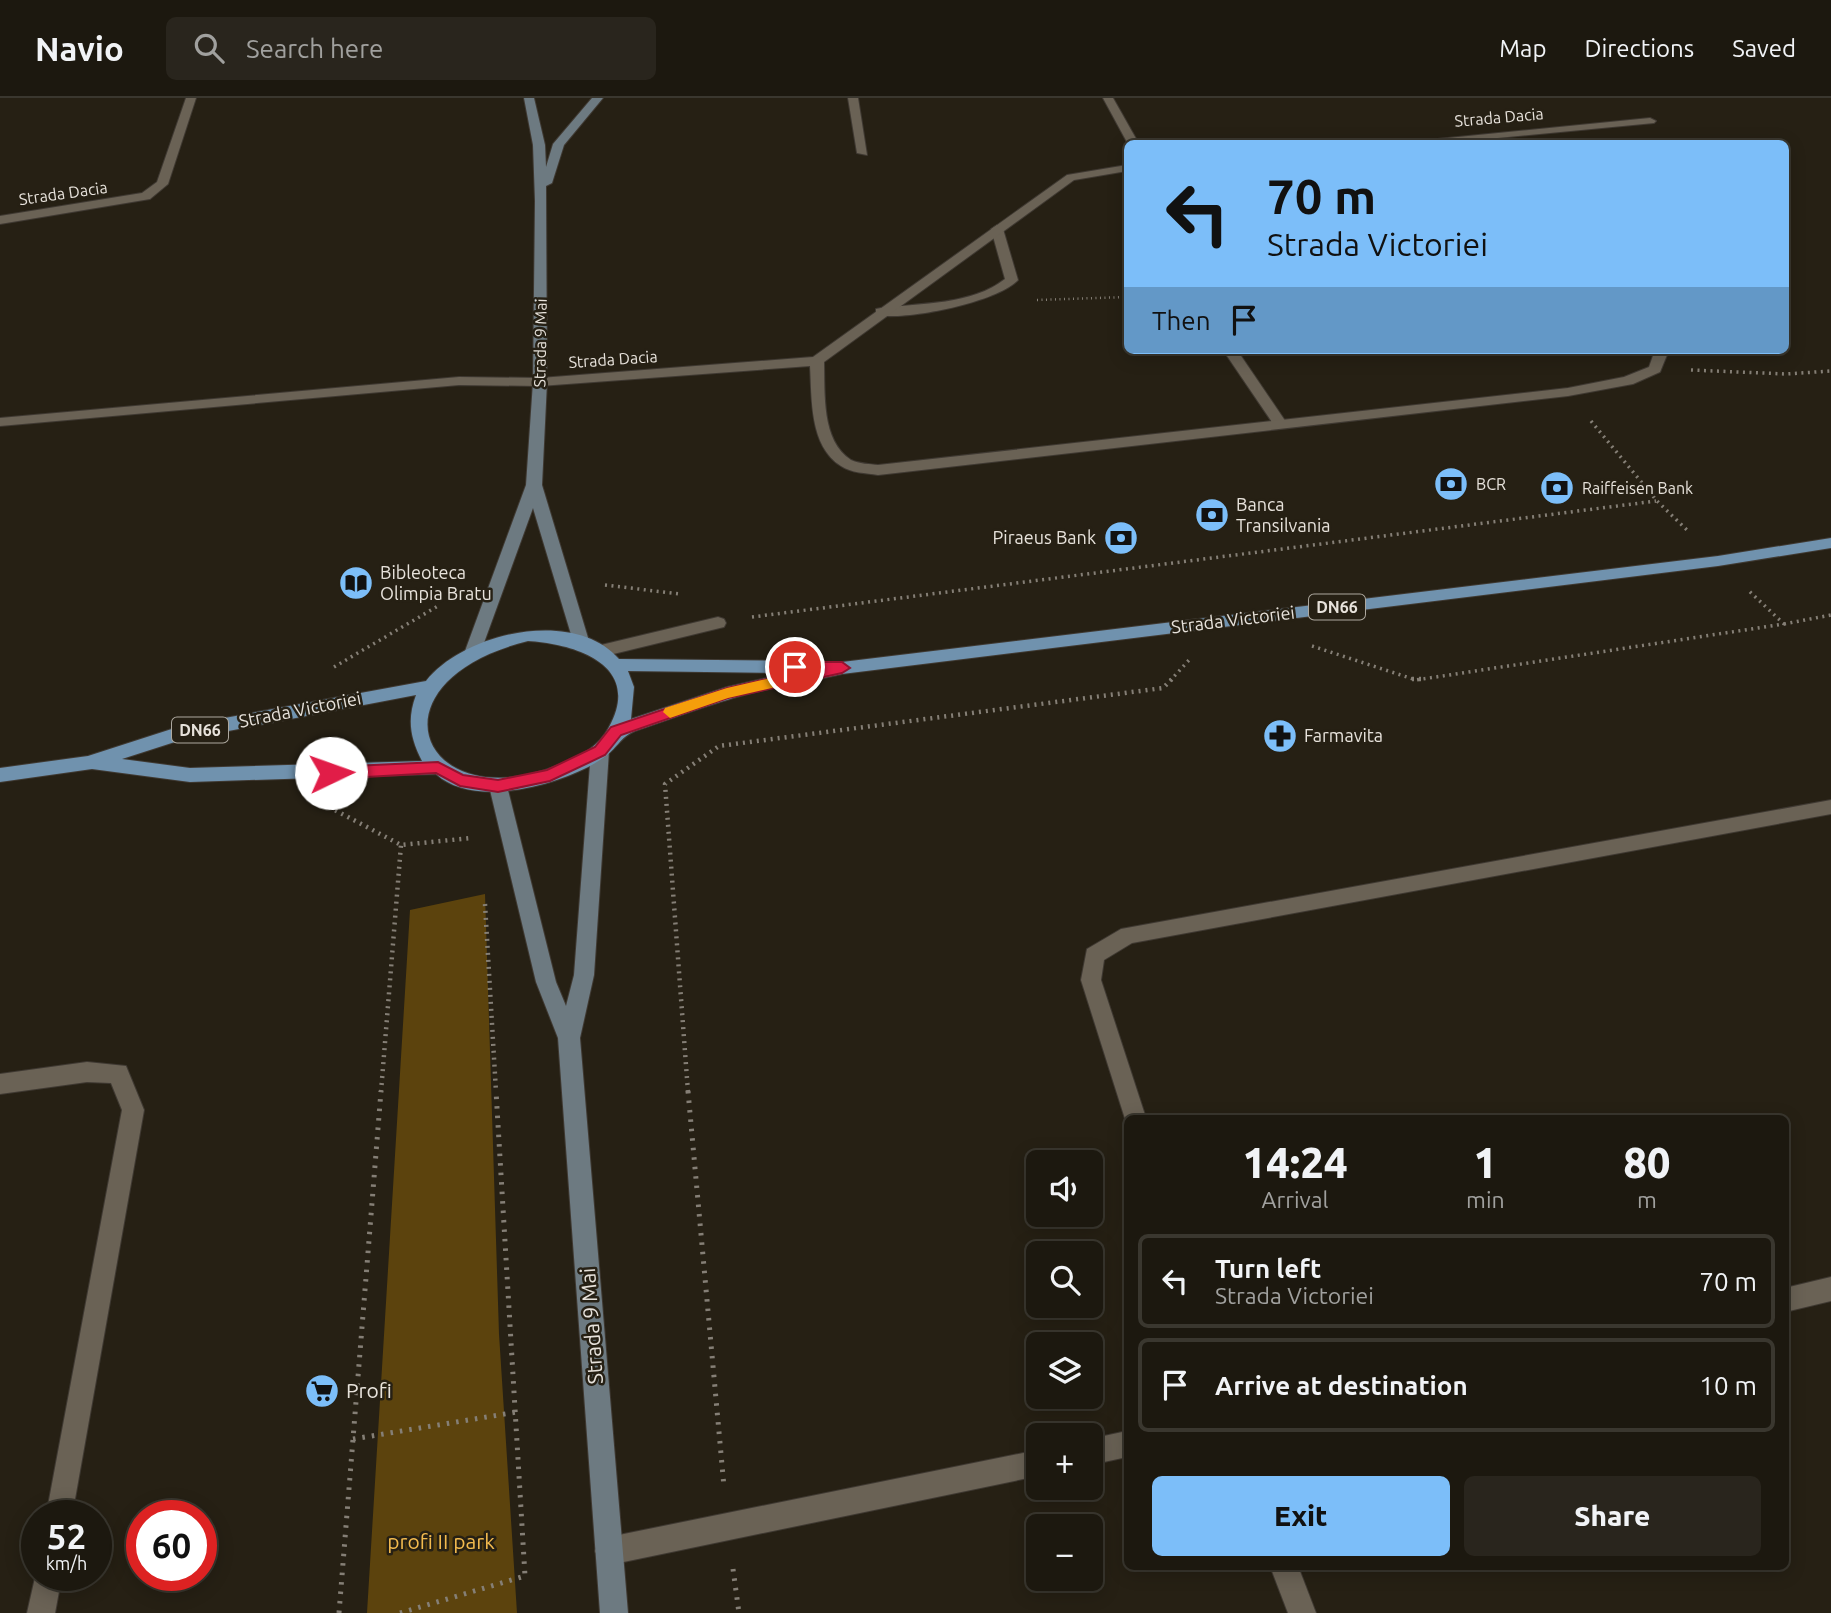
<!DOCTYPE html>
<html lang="en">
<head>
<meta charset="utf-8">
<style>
	:root { --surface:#1c180f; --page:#29251d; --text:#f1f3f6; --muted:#a0a09e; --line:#3a372f; --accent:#7cbef9 }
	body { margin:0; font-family:Ubuntu,sans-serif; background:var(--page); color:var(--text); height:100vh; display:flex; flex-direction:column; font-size:26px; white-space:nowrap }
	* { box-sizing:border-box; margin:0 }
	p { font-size:23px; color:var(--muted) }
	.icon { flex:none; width:38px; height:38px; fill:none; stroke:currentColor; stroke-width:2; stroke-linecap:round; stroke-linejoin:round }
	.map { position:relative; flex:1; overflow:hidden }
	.side { position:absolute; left:1124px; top:1017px; width:665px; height:455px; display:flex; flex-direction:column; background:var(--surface); border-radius:10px; box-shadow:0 4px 18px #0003,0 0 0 2px var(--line) }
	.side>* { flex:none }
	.top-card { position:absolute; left:1124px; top:42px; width:665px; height:214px; border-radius:10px; box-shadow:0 4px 18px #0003,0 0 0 2px var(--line); background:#7cbef9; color:#111; overflow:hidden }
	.controls { position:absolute; left:1026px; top:1052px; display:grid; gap:14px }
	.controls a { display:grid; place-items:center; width:77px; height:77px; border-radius:10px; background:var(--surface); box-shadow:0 4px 18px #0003,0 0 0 2px var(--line); font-size:35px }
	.speed { position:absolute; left:21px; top:1402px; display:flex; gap:14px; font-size:35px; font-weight:700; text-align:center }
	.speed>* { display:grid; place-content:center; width:91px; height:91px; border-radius:50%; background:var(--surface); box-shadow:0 4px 18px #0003,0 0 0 2px var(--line); line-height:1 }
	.speed small { font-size:18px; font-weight:400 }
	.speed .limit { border:10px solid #d22; background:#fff; color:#111 }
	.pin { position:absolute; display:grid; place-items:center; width:60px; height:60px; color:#fff; margin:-30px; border:4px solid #fff; border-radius:50%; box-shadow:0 2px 7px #0007 }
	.me { position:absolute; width:77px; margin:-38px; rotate:87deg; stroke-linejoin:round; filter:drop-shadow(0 0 5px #0008) }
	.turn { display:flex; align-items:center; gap:24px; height:147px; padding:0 28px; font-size:32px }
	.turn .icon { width:91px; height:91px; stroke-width:2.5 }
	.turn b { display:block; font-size:49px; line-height:60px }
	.then { display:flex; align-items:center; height:66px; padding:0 28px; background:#0003; gap:14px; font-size:26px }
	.eta { display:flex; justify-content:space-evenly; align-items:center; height:119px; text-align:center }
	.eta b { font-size:42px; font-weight:800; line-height:49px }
	.cta { display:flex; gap:14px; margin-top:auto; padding:14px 28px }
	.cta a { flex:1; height:80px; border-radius:10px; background:var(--accent); color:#111; font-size:28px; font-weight:800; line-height:80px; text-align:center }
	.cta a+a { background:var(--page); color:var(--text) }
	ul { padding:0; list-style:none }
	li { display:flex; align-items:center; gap:21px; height:94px; margin:0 14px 10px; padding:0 14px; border:4px solid var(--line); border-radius:10px }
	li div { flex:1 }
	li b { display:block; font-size:26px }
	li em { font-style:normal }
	header { display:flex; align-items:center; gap:42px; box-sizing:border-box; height:98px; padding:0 35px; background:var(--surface); border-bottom:2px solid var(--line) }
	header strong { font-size:33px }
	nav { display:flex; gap:38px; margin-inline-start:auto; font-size:24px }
	.search { width:490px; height:63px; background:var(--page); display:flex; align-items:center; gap:18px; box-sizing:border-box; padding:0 24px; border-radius:10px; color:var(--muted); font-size:26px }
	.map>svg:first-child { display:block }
</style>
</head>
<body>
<header>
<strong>Navio</strong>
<div class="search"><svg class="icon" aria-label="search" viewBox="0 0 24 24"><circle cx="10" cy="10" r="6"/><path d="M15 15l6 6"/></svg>Search here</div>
<nav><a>Map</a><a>Directions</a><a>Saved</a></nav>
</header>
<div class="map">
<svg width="1831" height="1515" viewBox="0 0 1831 1515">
	<rect width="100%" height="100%" fill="#262014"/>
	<path fill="#5c430d" d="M485 796 499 1236 517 1515H367L410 812Z"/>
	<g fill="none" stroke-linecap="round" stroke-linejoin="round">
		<g stroke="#3f3932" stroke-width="2">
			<g id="service">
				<path d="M848 0H858L867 57 857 55Z"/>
				<path d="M1103 0H1113L1139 46H1128Z"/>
				<path d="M997 127 1003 131 1018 182C998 204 906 223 876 217V211L881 210C921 205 972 207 1005 181L991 131Z"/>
				<path d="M1223 252H1237L1288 327 1286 330H1276Z"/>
				<path d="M459 279 540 280 547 284 540 288 459 287 0 328V320Z"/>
				<path d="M718 519 724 521 726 525 724 529 601 559 593 553 601 547Z"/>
				<path d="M87 964 126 968 144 1012 72 1418H46L122 1012 111 985 87 984 0 996V976Z"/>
				<path d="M37 1471V1477H62L55 1515H27Z"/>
			</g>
		</g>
		<g stroke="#3f3932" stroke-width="2">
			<g id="minor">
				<path d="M186 0H196L168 86 150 101 0 126V118L142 95 157 84Z"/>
				<path d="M1650 20 1656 23 1654 25 1435 46H1387Z"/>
				<path d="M1127 67V73L1074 82 824 264C825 295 821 343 851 362 859 366 870 366 878 367L1568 290 1624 279 1649 269 1655 252H1669L1660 274 1633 286 1568 298 878 377C866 375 851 375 841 368 809 348 812 300 810 268L540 288 533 284 540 280 813 259 1067 77Z"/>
				<path d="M1831 702V716L1132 845 1104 862 1101 882 1146 1020H1127V1027L1081 882 1087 851 1121 831Z"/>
				<path d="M1831 1179V1203L1785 1214V1190Z"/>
				<path d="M1127 1333V1359L1090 1367V1341Z"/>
				<path d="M1038 1352V1378L609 1467 599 1463 595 1453 599 1443 609 1439Z"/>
				<path d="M1270 1468H1298L1316 1515H1288Z"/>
			</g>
		</g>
		<g stroke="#3f3932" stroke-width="2">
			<g id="secondary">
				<path d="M524 0H534L545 47 546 69 553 46 592 0H603L564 47 552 85 546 88 547 284 542 387 589 543 581 549 573 543 533 410 481 553 473 559 465 553 526 387 533 284 535 103 533 47Z"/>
				<path d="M600 646 609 653 594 877 580 940 628 1515H600L558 940 536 884 489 688 498 681 507 688 556 884 566 908 574 877 591 653Z"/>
			</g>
		</g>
		<g stroke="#3f3932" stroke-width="2">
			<path id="primary" d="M1831 440V450L1718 468 842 576C804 585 764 590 727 602 696 611 665 623 635 633 620 639 617 651 603 660 566 686 474 712 436 676L190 684 92 671 0 684V670L88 658 181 628 426 583C464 535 574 509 619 561L806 563 812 565 814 570 842 564 1718 458ZM528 543C576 546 643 567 609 629 599 649 579 659 559 667 421 722 363 584 528 543ZM628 573 789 575 727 589 631 621 634 589ZM416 597C407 621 410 640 422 663L190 670 122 661 181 642Z"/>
		</g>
		<path stroke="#857f76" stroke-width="2.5" stroke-dasharray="1 3.5" stroke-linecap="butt" d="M1037 202 1127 199"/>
		<g stroke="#857f76" stroke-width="3.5" stroke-dasharray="2 4.5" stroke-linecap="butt">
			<path d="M1691 272 1786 276 1831 273"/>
			<path d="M1591 323 1657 403 1687 432"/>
			<path d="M605 487 680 496"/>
			<path d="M752 519 1656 403"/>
			<path d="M1784 526 1831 517"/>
			<path d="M1312 548 1416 582 1784 526 1748 492"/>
			<path d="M334 569 438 508"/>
			<path d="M1170 583 1189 562"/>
		</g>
		<g stroke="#857f76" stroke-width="4.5" stroke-dasharray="2 5" stroke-linecap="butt">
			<path d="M1412 581H1424"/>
			<path d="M329 709 401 747 471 740"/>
			<path d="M485 806 496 994"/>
			<path d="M381 994 401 747"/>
			<path d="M688 994 665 686 719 648 1163 590 1172 581"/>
		</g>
		<g stroke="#857f76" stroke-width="5" stroke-dasharray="2.5 7" stroke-linecap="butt">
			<path d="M688 993 724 1389"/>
			<path d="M353 1341 517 1314"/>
			<path d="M733 1471 739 1515"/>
			<path d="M339 1515 381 993"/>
			<path d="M400 1515 525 1478 496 993"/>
		</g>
		<use href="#service" fill="#6a6255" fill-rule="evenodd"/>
		<use href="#minor" fill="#6a6255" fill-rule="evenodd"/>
		<use href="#secondary" fill="#6d7a81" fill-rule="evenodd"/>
		<use href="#primary" fill="#7092ae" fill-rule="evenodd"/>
	</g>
	<path fill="#e11d48" stroke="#92132f" stroke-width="2" d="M795 564H842L850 570 842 575 728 600 621 637 605 657 550 683 498 694 460 688 436 675 331 681 323 675 331 669 438 664 463 677 498 682 547 672 595 649 611 629 727 590 797 574 788 569Z"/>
	<path fill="#f59e0b" d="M784 577 791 583 789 586 728 600 670 620 663 614 665 610 727 590Z"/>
	<defs>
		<g id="bank-disc" transform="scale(1.75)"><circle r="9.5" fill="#7cbef9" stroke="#262014"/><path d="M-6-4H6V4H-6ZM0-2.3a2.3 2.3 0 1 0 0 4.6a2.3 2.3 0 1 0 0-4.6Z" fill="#111"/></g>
		<g id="library-disc" transform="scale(1.75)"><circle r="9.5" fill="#7cbef9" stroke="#262014"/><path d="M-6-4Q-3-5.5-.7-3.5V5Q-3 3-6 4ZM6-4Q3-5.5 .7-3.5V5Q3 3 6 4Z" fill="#111"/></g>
		<g id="pharmacy-disc" transform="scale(1.75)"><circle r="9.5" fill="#7cbef9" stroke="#262014"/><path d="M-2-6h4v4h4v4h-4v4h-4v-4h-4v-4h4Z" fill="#111"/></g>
		<g id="supermarket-disc" transform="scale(1.75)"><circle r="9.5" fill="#7cbef9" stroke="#262014"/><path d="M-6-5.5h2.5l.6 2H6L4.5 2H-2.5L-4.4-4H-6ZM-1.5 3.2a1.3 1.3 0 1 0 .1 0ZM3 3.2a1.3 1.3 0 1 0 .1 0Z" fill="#111"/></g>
	</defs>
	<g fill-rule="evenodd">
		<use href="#bank-disc" x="1451" y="386"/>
		<use href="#bank-disc" x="1557" y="390"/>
		<use href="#bank-disc" x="1212" y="417"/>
		<use href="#bank-disc" x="1121" y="440"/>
		<use href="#library-disc" x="356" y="485"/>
		<use href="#pharmacy-disc" x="1280" y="638"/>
		<use href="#supermarket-disc" x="322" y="1293"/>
	</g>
	<g text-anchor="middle" stroke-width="5" stroke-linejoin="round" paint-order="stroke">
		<g font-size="16" fill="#e7e2db" stroke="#262014">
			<text transform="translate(1499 19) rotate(-5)" y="6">Strada Dacia</text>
			<text transform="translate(63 95) rotate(-8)" y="6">Strada Dacia</text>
			<text transform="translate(540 245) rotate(-89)" y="6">Strada 9 Mai</text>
			<text transform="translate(613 261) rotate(-4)" y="6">Strada Dacia</text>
		</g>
		<g font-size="16" fill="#e7e2db" stroke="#262014" text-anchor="start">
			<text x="1476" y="392">BCR</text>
			<text x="1582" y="396">Raiffeisen Bank</text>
		</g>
		<g fill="#262014" stroke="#ada89f" stroke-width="2">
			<rect x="1309" y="496.5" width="56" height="25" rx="5"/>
			<rect x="172" y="619.5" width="56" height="25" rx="5"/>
		</g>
		<g font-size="16" font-weight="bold" fill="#e7e2db">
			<text x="1337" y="515">DN66</text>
			<text x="200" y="638">DN66</text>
		</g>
		<g font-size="18" fill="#e7e2db" stroke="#262014" text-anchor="start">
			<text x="1236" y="413">Banca<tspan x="1236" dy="21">Transilvania</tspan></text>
			<text x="1096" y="446" text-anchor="end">Piraeus Bank</text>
			<text x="380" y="481">Bibleoteca<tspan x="380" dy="21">Olimpia Bratu</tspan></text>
			<text x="1304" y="644">Farmavita</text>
		</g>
		<g font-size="18" fill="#e7e2db" stroke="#262014">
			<text transform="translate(1233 522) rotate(-7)" y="6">Strada Victoriei</text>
			<text transform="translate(300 612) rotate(-11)" y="6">Strada Victoriei</text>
		</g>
		<g font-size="21" fill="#e7e2db" stroke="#262014">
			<text transform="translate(592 1228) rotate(-94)" y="7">Strada 9 Mai</text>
		</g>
		<g font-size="21" fill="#e7e2db" stroke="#262014" text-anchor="start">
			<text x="346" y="1300">Profi</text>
		</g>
		<g font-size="21" fill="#f2ba4e" stroke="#262014">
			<text x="441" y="1451">profi II park</text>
		</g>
	</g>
</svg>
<div class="controls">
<a><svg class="icon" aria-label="sound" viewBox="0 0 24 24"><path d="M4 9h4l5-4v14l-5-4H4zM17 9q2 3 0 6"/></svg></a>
<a><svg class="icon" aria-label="search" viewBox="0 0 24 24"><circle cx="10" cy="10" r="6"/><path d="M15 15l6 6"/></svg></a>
<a><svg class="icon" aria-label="layers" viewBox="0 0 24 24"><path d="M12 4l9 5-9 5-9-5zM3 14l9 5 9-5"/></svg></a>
<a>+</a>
<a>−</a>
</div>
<div class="speed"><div>52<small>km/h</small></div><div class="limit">60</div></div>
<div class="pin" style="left:795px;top:569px;background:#d93025"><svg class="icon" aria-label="arrive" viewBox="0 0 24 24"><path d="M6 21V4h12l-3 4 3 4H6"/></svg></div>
<svg class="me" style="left:331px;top:675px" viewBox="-20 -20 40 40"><circle r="19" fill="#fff"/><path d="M0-13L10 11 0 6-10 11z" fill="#e11d48"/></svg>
<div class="top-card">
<div class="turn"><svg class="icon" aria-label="left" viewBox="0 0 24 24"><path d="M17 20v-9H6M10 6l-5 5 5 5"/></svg><div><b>70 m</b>Strada Victoriei</div></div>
<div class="then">Then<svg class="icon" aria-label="arrive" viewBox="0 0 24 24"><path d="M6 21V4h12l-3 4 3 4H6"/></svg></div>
</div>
<section class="side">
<div class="eta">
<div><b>14:24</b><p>Arrival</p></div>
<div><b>1</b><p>min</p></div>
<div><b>80</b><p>m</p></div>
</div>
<ul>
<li><svg class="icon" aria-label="left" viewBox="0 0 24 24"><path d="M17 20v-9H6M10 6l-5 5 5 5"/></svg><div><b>Turn left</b><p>Strada Victoriei</p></div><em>70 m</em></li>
<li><svg class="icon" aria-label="arrive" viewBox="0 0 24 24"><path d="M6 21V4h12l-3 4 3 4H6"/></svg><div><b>Arrive at destination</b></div><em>10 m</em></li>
</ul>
<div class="cta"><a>Exit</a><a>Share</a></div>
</section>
</div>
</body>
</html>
